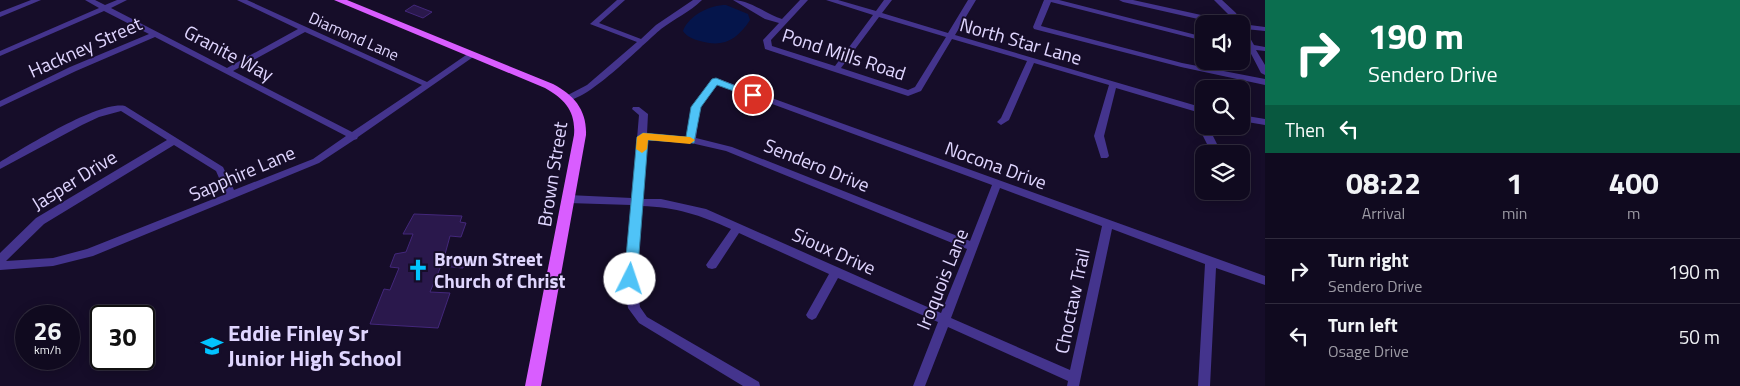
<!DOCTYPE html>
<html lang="en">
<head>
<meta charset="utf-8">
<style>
	:root { --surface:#100a1f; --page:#191328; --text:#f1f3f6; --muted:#9c9aa4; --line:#302b3d }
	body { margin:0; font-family:"Titillium Web",sans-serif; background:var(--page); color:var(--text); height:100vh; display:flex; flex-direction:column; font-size:19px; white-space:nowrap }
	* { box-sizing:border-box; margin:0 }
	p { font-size:16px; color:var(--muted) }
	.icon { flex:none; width:28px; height:28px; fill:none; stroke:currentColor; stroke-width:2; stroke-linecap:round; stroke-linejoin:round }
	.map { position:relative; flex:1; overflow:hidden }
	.panel { display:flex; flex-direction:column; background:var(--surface); width:475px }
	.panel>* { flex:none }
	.top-card { background:#0b6e4f; color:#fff; overflow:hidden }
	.buttons { position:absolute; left:1195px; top:15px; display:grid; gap:10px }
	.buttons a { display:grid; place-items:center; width:55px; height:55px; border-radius:10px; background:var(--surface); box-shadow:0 2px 12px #0003,0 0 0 1px var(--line); font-size:25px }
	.speed { position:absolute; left:15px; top:305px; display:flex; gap:10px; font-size:25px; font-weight:700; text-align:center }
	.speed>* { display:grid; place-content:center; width:65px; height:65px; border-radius:50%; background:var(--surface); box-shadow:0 2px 12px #0003,0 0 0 1px var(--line); line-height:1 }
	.speed small { font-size:12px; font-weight:400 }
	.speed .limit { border:2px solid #111; border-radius:8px; background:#fff; color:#111 }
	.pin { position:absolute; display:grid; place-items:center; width:42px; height:42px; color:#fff; margin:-21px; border:2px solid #fff; border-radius:50%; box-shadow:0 1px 5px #0007 }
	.me { position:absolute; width:55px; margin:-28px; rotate:4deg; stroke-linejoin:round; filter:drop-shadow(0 0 4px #0008) }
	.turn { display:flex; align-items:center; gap:18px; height:105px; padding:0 20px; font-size:22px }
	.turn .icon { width:65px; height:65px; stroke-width:2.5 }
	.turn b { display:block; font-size:35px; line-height:42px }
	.then { display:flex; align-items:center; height:48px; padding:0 20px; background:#0003; gap:10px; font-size:19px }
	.eta { display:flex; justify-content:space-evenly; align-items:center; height:85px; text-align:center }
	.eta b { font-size:30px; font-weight:700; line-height:35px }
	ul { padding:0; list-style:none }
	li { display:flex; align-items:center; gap:15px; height:65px; padding:0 20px; border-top:1px solid var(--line) }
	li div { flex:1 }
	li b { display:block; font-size:19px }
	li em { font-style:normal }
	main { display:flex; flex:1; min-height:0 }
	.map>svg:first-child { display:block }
</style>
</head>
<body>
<main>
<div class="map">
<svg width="1265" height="386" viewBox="0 0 1265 386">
	<rect width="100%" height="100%" fill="#160d29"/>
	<path fill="#05154b" d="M726 5 748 14 750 20C737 40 723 48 700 41 693 39 687 37 683 31 689 15 710 5 726 5Z"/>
	<g fill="#2a184c" stroke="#43277b">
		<path d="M414 5 432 12 423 18 405 11Z"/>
		<path d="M414 214 462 216 460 222 466 223 461 237 450 236 444 258 465 260 463 268 441 266 430 292 450 293 438 328 370 324 384 289 390 290 399 268 390 267 395 254 406 252 413 234H403Z"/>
	</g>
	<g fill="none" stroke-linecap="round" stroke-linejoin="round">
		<g fill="#44348d" fill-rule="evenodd">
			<path d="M31 0H41L0 17V12Z"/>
			<path d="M85 0H95L105 5 117 0H127L111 8 227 68 298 29 237 0H247L427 82 469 53H472L476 55 358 137 357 139 354 140 319 163 93 256 53 266 0 270V253L36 218 167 140 121 111 99 117 82 125 0 169V162C26 147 98 101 125 106L223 167 234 190 313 159 346 136 155 37 76 71 0 107V101L70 67 149 34 104 11 0 56V51L99 8ZM305 32 422 85 352 132 233 71ZM174 145 216 171 226 194 87 249 53 258 6 261 44 224Z"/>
			<path d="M617 0H625L599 23 641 39 656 25 693 0H702C690 12 674 19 661 29 644 43 586 103 566 100L565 98 566 96 587 85 637 42 590 24Z"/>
			<path d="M733 0C750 0 766 14 782 19L800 0H808L771 40 772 46 835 66 873 15 826 0H838L876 11 884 0H892L882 13 948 33 968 0H976L955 35 1204 108V126H1208L1222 154H1212L1197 124V112L1116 88 1104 136 1109 156 1107 158H1101L1094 136 1109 85 1034 63 1009 120 1001 125 997 122 1001 118 1027 61 952 39 921 91 908 96 765 49 763 40 779 23 765 19ZM879 17 946 37 915 87 908 90 841 68Z"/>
			<path d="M1044 0H1059L1204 37V41L1051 2 1041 26 1182 63 1265 79V85L1181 67 1034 29 1033 27Z"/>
			<path d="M1119 0H1133L1233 22 1230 16 1214 0H1222L1236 13 1242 24 1265 27V31L1245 29 1254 45 1265 47V51L1256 50 1265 65V75L1261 73 1248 48 1241 47V43H1245L1241 37V24H1220L1123 2Z"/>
			<path d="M716 78 1265 276V285L1216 268 1210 386H1198L1205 264 1112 229 1079 386H1067L1068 381 948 327 925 386H913L938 322 838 278 816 318 812 320 808 318 806 315 829 274 739 233 716 268 712 269 708 268 706 265 708 262 731 229C700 215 676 207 641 206L636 279 640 307 647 317 759 382 760 386H743L639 323 628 308 624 279 631 205 568 203 563 199 568 195 632 198 639 115 632 109 633 107H639L648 114 647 134 687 137 692 107 713 79ZM718 84 992 185 970 241 732 147 696 138 700 107ZM646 140 691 143 726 151 967 249 941 313 706 209 661 199H642ZM1000 188 1102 226 1070 370 951 318Z"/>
			<path d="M1241 115 1265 119V125L1241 121Z"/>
			<path d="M1214 191H1230L1229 193 1217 198 1212 194Z"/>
		</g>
		<path fill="#d95dff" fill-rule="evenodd" d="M334 0H347L553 84C574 95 587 110 586 135L541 386H525L574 135C576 112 565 99 545 88Z"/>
	</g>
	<path fill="#4fc3f7" stroke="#337fa1" d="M716 78 758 95 753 98 717 85 701 107 694 143 648 140 637 279 635 283H626L624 279 637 137 643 133 686 137 691 107 712 79Z"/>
	<path fill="#f59e0b" d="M643 133 690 137 695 140 690 144 648 140 647 149 642 153 636 149 637 137Z"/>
	<defs>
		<g id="church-bare" transform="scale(1.725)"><path d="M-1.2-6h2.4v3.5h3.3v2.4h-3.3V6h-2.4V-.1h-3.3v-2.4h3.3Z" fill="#02c3ff" stroke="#160d29" stroke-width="2.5" paint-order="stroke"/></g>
		<g id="school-bare" transform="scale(1.725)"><path d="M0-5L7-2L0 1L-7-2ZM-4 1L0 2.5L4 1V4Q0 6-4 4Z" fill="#02c3ff" stroke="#160d29" stroke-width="2.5" paint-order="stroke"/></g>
	</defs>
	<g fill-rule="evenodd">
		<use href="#church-bare" x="418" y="270"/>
		<use href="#school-bare" x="212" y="346"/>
	</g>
	<g text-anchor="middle" stroke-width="4" stroke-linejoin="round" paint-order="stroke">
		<g font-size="16" fill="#e0d6ff" stroke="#160d29">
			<text transform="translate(354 36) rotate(24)" y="6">Diamond Lane</text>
		</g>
		<g font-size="19" fill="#e0d6ff" stroke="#160d29">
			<text transform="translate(1021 41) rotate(16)" y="7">North Star Lane</text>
			<text transform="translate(85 47) rotate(-24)" y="7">Hackney Street</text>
			<text transform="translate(229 53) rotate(28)" y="7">Granite Way</text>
			<text transform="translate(844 54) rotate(18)" y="7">Pond Mills Road</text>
			<text transform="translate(817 165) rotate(22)" y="7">Sendero Drive</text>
			<text transform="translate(996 165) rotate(20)" y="7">Nocona Drive</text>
			<text transform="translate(242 173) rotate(-23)" y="7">Sapphire Lane</text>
			<text transform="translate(552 174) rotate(-81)" y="7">Brown Street</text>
			<text transform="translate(74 180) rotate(-32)" y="7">Jasper Drive</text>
			<text transform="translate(834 251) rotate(24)" y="7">Sioux Drive</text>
			<text transform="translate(942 279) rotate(-68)" y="7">Iroquois Lane</text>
			<text transform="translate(1072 301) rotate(-78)" y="7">Choctaw Trail</text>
		</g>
		<g font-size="19" font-weight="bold" fill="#e0d6ff" stroke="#160d29" text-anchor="start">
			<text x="434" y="266">Brown Street<tspan x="434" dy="22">Church of Christ</tspan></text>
		</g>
		<g font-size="22" font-weight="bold" fill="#e0d6ff" stroke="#160d29" text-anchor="start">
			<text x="228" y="341">Eddie Finley Sr<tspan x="228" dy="25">Junior High School</tspan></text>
		</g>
	</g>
</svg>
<div class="buttons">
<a><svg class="icon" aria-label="sound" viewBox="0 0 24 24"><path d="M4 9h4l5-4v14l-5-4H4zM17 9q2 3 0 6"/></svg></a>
<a><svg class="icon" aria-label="search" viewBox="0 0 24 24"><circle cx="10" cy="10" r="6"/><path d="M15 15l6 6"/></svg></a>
<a><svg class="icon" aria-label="layers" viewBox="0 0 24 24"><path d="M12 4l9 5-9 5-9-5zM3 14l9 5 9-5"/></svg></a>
</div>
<div class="speed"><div>26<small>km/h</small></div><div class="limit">30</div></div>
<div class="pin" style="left:753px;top:95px;background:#d93025"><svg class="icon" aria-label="arrive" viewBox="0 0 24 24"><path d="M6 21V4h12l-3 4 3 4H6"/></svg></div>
<svg class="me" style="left:630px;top:279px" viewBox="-20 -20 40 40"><circle r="19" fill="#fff"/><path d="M0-13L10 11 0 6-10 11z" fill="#4fc3f7"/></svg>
</div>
<section class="panel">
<div class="top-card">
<div class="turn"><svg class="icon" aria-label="right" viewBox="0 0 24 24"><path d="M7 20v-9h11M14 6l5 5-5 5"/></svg><div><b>190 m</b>Sendero Drive</div></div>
<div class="then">Then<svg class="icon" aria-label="left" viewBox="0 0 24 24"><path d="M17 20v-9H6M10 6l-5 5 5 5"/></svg></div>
</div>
<div class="eta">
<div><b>08:22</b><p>Arrival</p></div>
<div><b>1</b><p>min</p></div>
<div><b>400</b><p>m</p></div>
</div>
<ul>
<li><svg class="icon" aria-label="right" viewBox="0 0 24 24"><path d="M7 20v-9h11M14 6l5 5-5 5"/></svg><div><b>Turn right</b><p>Sendero Drive</p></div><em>190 m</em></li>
<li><svg class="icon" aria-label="left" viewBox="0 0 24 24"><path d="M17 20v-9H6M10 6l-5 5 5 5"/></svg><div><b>Turn left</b><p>Osage Drive</p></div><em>50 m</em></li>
</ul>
</section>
</main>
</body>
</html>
